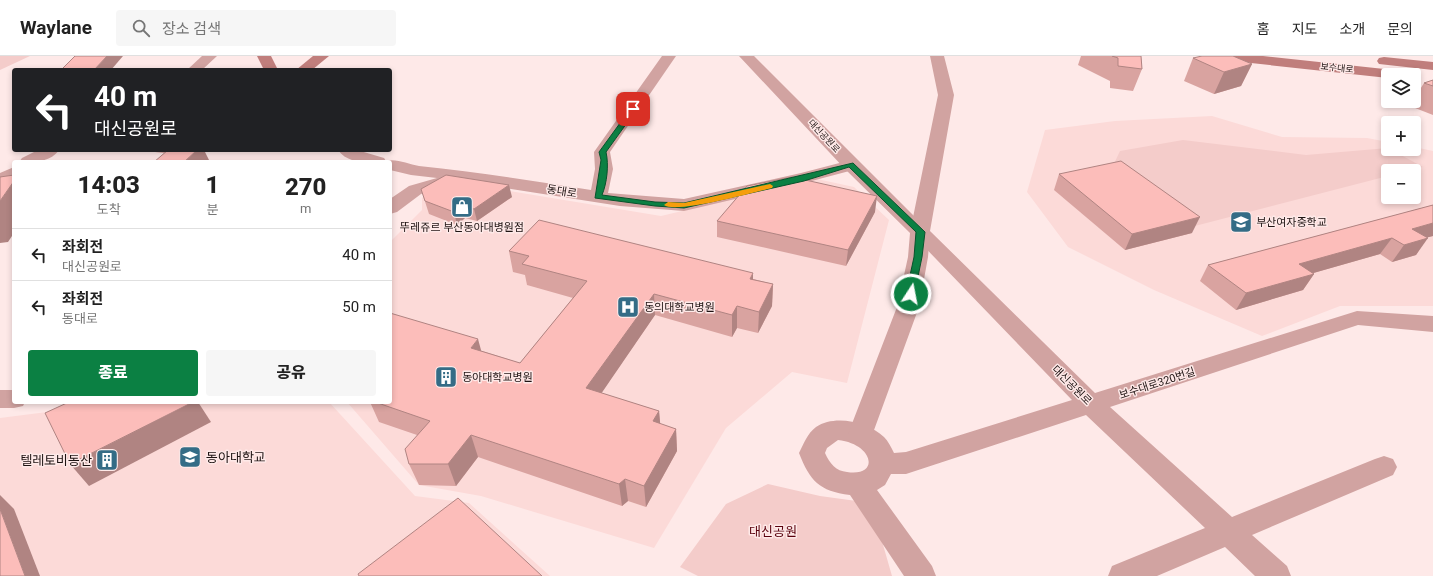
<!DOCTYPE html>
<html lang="ko">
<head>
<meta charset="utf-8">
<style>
	:root { --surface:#fff; --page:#f6f6f6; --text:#222; --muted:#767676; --line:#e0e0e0; --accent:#0b8043 }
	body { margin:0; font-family:Roboto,"Noto Sans KR",sans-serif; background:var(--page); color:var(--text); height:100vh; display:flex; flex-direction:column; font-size:15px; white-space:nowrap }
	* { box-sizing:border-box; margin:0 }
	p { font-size:13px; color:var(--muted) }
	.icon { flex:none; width:22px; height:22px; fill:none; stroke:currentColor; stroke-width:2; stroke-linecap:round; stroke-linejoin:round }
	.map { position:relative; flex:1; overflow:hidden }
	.panel { position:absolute; left:12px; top:104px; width:380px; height:244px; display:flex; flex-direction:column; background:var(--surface); border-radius:4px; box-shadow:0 2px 6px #0003 }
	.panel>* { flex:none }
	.top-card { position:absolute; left:12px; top:12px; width:380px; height:84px; border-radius:4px; box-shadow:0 2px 6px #0003; background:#202124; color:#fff; overflow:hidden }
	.buttons { position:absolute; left:1381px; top:12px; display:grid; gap:8px }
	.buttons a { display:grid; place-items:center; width:40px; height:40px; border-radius:4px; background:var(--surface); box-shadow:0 2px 6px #0003; font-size:20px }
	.pin { position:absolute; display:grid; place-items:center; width:34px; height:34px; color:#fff; margin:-17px; border-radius:8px; box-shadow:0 2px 6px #0006 }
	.me { position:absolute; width:44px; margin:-22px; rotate:11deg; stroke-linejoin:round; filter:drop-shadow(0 0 3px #0008) }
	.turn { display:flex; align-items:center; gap:14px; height:84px; padding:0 16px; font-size:18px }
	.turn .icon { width:52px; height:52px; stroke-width:2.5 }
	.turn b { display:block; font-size:28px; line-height:34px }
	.eta { display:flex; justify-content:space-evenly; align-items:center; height:68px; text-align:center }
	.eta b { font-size:24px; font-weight:800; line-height:28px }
	.action { display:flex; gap:8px; margin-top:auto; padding:8px 16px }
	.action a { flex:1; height:46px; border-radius:4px; background:var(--accent); color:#fff; font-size:16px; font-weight:800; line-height:46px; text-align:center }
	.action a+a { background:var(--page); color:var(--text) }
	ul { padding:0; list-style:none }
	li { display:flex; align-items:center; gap:12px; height:52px; padding:0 16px; border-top:1px solid var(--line) }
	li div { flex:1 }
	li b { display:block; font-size:15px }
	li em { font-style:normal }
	header { display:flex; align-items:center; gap:24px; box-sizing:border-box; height:56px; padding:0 20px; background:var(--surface); border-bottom:1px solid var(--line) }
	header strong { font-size:19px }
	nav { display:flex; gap:22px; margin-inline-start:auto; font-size:14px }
	.search { width:280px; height:36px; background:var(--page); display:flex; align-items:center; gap:10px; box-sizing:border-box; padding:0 14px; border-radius:4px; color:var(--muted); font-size:15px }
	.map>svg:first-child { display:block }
</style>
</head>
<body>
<header>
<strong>Waylane</strong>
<div class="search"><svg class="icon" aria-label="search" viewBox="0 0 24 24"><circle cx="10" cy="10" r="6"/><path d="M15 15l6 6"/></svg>장소 검색</div>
<nav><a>홈</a><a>지도</a><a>소개</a><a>문의</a></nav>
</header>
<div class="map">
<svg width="1433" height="520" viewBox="0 0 1433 520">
	<rect width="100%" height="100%" fill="#fee9e8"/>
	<g fill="#fcdad8" fill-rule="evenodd">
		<path d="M1212 60 1282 81 1367 82 1388 86V93H1414V91L1433 95V250H1340L1262 280 1154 234 1068 191 1027 136 1045 74 1115 65ZM1388 115H1414V141H1388Z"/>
		<path d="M817 123 854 131 889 164 847 327 792 316 726 372 654 492 481 440 419 429 347 346H390V186L422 154V142L454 126 661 160Z"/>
		<path d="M79 346H329L415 440 469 447 550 520H0V362L47 356Z"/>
	</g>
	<g fill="#f4ccca">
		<path d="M0 0H30L0 14Z"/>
		<path d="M1183 84 1306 99 1388 92 1423 111 1406 115H1388V120L1191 171 1111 114 1120 95Z"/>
		<path d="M768 428 820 440 871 447 892 520H698L680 511 726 448Z"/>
	</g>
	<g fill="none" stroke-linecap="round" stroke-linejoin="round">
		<g fill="#d1a3a1" fill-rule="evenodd">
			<path d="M202 0H217L202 14H187Z"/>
			<path d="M662 0H676L610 96 613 113 608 137 684 143 801 117 851 104 857 105 860 109 857 113 804 127 684 155 620 150 461 125 459 127 421 138 397 156 390 158V143L409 130 437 122 411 119 390 114V106C373 106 349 110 338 94H357L384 102 386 105C396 102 408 108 419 110 476 116 534 125 591 134L595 113 594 96Z"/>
			<path d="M930 0H944L954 39 930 175 1095 337 1357 255 1433 260V276L1358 269 1110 351 1232 461 1375 403 1384 400 1393 403 1397 411 1393 419 1252 479 1287 510 1291 520H1255L1225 491 1157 520H1108L1112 510 1205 472 1086 359 906 418H891L885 429 877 434 932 510 936 520H904L850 439C819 435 810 425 799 397 804 387 807 378 816 371 835 358 868 366 884 381 888 385 891 391 894 397L906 396 1072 344 910 176 938 39ZM838 384C874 388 880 421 847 416 836 415 830 408 825 397L827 392Z"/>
			<path d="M38 94H59C50 107 33 106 19 106L22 102Z"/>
			<path d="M14 111V124L0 130V117Z"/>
			<path d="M0 334H14V346H25L23 350 14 352H0Z"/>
		</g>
		<path fill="#d1a3a1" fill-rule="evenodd" d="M739 0H754L930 176 928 201 919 251 870 385 861 388 852 385 848 378 897 251 908 201 910 177 845 113Z"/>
		<g fill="#c07e7c" fill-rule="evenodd">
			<path d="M257 0H271L278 14H264Z"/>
			<path d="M313 0H329L312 14H296Z"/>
			<path d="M1216 0H1263L1403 15 1408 16 1410 19H1388V22L1223 4 1218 3Z"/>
			<path d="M1384 1 1433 6V14L1379 8 1377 5 1379 2Z"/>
		</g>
	</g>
	<g fill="#d9a3a0">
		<path d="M1081 0H1141L1142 13 1133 35 1110 32V25L1078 9Z"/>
		<path d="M1193 2 1252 8 1241 30 1214 38 1184 25Z"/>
		<path d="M1433 24V59L1410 50 1413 45H1414V43L1424 27Z"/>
		<path d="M154 94H204L164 97 155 96Z"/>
		<path d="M1059 118 1192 177 1125 194 1054 134Z"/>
		<path d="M421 133 512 141 477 165 465 162 457 169 429 158Z"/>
		<path d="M1433 149V180L1427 181 1416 199 1392 206 1380 198 1313 217 1314 218 1303 234 1236 254 1200 225 1208 209Z"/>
		<path d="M875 156 846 210 717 181V165Z"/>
		<path d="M509 195 753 223 773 228 772 250 758 277 737 272 732 281 655 259 601 337 659 355 660 368 676 373 677 395 646 451 628 445 622 450 478 401 456 430 419 429 409 408 417 379 379 366 370 346H390L482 295 520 307 573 242 527 229 525 219 513 216Z"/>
	</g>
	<g fill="#b08482">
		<path d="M107 0H123L111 14H94Z"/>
		<path d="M1252 8 1241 30 1214 38 1224 16Z"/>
		<path d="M197 94H204L210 106H184Z"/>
		<path d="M14 125V177L8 186 0 187V145Z"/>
		<path d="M509 129 512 141 477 165 474 153Z"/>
		<path d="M877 140 875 156 846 210 848 194Z"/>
		<path d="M461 150 465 162 457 169 454 156Z"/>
		<path d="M1200 161 1192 177 1125 194 1132 178Z"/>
		<path d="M1433 167V180L1402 188 1412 173Z"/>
		<path d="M1392 182 1380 198 1289 224 1299 208Z"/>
		<path d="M1428 182 1416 199 1392 206 1404 189Z"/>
		<path d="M753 217V238L750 223Z"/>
		<path d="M1314 218 1303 234 1236 254 1246 237Z"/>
		<path d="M773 228 772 250 758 277 759 256Z"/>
		<path d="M654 238 655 259 590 354 586 332Z"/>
		<path d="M737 250V272L732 281V259Z"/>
		<path d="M478 283 484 305 471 292Z"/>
		<path d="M193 346H198L211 366 89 430 70 408Z"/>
		<path d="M659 355 661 376 653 365Z"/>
		<path d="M676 373 677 395 646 451 644 430Z"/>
		<path d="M471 379 478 401 456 430 448 408Z"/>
		<path d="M625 423 628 445 622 450 619 428Z"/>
		<path d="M0 439 14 453 40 520H25L0 453Z"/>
	</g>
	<g fill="#fcbdba" stroke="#b08482">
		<path d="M75 0H107L94 14H61Z"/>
		<path d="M1112 0H1141L1142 13 1118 10V2Z"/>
		<path d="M1202 0H1233L1252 8 1224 16 1193 2Z"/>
		<path d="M1433 24V30L1424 27Z"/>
		<path d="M168 94H197L184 106H154Z"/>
		<path d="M1121 105 1200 161 1132 178 1059 118Z"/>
		<path d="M14 119V125L0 145V121Z"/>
		<path d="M446 119 509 129 474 153 461 150 454 156 425 145 421 133Z"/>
		<path d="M792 121 877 140 848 194 717 165 747 130Z"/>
		<path d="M1433 149V167L1412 173 1428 182 1404 189 1392 182 1299 208 1314 218 1246 237 1208 209Z"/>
		<path d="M539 164 753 217 750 223 773 228 759 256 737 250 732 259 654 238 586 332 659 355 653 365 676 373 644 430 625 423 619 428 471 379 448 408H409L405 393 430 365 375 346H390V257L478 283 471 292 520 307 587 225 522 208 529 200 509 195Z"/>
		<path d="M69 346H193L70 408 45 357Z"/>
		<path d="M458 442 542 520H359L358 518Z"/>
		<path d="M0 453 25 520H0Z"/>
	</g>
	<path fill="#0b8043" stroke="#07532c" d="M631 52 637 53 606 96C609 109 607 127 602 139L655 146 684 147 853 107 925 176 922 201 914 240H908L906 238 914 201 916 176 849 111 804 125 684 152 655 150 595 142 601 104 599 96Z"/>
	<path fill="#f59e0b" d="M770 128 773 130 772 132C755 136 676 158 664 149L668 146 684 147Z"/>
	<defs>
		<g id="shop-square" transform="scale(1.15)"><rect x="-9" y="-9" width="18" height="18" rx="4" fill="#346c86" stroke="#fee9e8"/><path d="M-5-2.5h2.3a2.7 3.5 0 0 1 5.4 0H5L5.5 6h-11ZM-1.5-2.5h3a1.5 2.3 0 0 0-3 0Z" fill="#fff"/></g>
		<g id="school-square" transform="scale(1.15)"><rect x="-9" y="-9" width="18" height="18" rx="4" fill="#346c86" stroke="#fee9e8"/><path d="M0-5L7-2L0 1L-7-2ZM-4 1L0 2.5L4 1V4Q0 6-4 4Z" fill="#fff"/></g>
		<g id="hospital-square" transform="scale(1.15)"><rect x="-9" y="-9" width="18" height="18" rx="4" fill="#346c86" stroke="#fee9e8"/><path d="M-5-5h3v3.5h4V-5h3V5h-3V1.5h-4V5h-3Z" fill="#fff"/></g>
		<g id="building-square" transform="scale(1.15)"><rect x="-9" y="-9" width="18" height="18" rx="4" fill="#346c86" stroke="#fee9e8"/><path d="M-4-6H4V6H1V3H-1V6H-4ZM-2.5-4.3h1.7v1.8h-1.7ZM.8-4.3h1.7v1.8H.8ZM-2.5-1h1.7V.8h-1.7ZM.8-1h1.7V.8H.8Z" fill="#fff"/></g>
		<g id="university-square" transform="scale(1.15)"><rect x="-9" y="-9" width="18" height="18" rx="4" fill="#346c86" stroke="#fee9e8"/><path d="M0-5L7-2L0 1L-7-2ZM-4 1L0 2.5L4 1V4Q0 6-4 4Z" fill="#fff"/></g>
	</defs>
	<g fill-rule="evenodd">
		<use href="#shop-square" x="462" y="151"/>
		<use href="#school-square" x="1241" y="166"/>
		<use href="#hospital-square" x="628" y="251"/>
		<use href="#building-square" x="446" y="321"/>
		<use href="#university-square" x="190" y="401"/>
		<use href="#building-square" x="107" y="404"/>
	</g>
	<g text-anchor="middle" stroke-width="3" stroke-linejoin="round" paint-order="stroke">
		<g font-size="9" fill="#1e1312" stroke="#fee9e8">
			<text transform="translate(1337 12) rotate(6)" y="3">보수대로</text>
			<text transform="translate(824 80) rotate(47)" y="3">대신공원로</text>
		</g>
		<g font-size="11" fill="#1e1312" stroke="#fee9e8">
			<text transform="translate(562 135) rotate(9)" y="4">동대로</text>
			<text transform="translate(1157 327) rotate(-18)" y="4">보수대로320번길</text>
			<text transform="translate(1072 329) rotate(45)" y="4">대신공원로</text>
		</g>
		<g font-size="11" fill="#1e1312" stroke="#fee9e8" text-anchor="start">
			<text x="1256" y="170">부산여자중학교</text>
			<text x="462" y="175" text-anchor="middle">뚜레쥬르 부산동아대병원점</text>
			<text x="644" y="255">동의대학교병원</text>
			<text x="462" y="325">동아대학교병원</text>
		</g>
		<g font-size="13" fill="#1e1312" stroke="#fee9e8" text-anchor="start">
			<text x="206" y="406">동아대학교</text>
			<text x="92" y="409" text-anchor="end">텔레토비동산</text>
		</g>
		<g font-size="13" fill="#59000d" stroke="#fee9e8">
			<text x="773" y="480">대신공원</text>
		</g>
	</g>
</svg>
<div class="buttons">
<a><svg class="icon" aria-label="layers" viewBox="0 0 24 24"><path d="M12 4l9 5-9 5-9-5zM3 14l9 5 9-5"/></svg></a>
<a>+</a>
<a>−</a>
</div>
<div class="pin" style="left:633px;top:53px;background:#d93025"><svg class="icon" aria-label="arrive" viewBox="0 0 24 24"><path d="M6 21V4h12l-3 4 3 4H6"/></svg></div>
<svg class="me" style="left:911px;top:238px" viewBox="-20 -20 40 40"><circle r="17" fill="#0b8043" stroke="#fff" stroke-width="3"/><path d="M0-11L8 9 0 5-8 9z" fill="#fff"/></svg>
<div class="top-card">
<div class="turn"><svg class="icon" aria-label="left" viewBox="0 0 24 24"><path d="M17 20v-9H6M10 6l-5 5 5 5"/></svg><div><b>40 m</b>대신공원로</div></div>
</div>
<section class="panel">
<div class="eta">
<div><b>14:03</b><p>도착</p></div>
<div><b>1</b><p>분</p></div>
<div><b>270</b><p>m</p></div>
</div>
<ul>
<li><svg class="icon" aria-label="left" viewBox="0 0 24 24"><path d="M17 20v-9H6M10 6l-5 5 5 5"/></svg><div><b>좌회전</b><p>대신공원로</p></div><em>40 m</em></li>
<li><svg class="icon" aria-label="left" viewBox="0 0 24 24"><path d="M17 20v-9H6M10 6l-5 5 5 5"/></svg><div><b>좌회전</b><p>동대로</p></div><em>50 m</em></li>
</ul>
<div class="action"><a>종료</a><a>공유</a></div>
</section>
</div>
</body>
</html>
